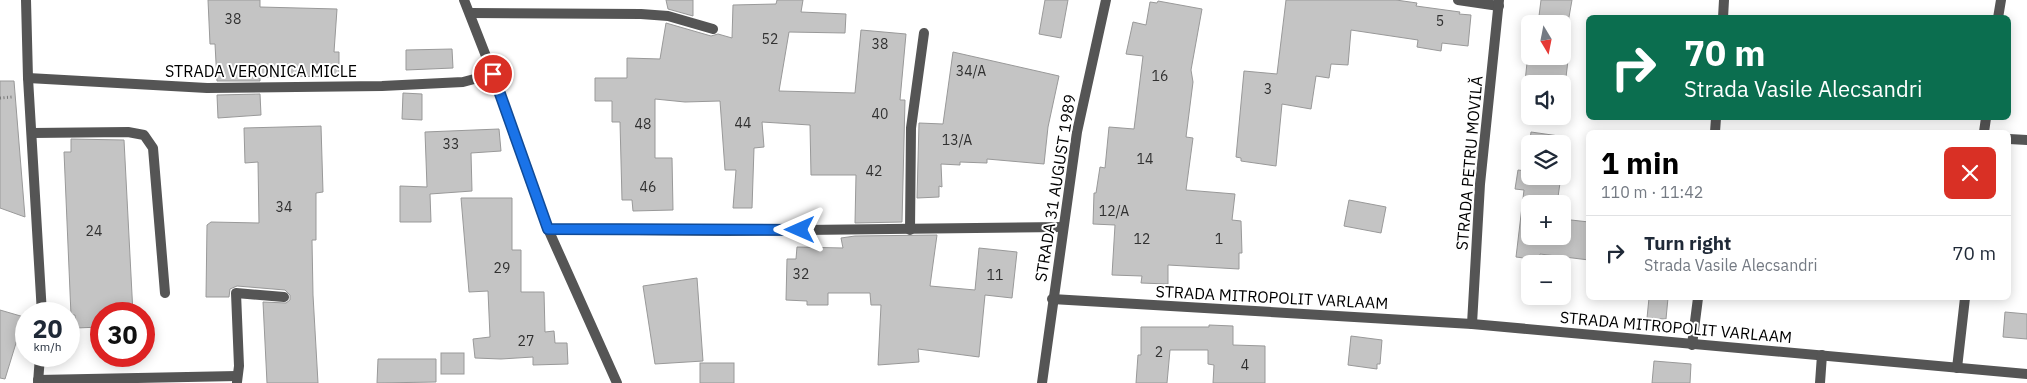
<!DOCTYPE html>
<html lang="en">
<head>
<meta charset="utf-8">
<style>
	:root { --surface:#fff; --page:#f2f2f3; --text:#1f2937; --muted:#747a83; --line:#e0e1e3; --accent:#000 }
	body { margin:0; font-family:"IBM Plex Sans",sans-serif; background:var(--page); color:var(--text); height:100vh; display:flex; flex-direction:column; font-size:19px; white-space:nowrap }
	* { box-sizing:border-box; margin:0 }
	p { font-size:16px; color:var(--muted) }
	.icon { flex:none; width:28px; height:28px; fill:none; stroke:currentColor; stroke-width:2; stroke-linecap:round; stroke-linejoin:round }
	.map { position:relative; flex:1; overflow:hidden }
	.panel { position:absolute; left:1586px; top:130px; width:425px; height:170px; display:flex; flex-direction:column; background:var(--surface); border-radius:8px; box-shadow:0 2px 12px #0003 }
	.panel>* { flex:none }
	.top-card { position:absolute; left:1586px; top:15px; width:425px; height:105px; border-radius:8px; box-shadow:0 2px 12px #0003; background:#0b6e4f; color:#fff; overflow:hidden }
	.needle { width:32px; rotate:170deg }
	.tools { position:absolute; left:1521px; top:15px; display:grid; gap:10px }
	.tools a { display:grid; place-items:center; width:50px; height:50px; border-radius:8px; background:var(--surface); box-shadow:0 2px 12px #0003; font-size:25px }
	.speed { position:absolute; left:15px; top:302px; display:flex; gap:10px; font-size:25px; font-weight:700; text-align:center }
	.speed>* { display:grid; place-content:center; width:65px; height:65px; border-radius:50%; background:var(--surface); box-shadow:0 2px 12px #0003; line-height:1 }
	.speed small { font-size:12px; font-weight:400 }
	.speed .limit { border:8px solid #d22; background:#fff; color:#111 }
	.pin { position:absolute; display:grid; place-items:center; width:42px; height:42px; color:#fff; margin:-21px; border:2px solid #fff; border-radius:50%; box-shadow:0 1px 5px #0007 }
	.me { position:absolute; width:55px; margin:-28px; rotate:270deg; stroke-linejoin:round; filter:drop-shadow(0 0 4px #0008) }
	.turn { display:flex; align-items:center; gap:18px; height:105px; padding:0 15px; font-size:22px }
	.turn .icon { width:65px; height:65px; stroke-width:2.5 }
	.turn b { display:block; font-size:35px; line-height:42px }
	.round { display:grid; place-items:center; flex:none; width:52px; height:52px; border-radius:8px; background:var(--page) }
	.overview { display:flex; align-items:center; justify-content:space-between; height:85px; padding:0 15px }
	h1 { font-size:30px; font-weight:700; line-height:38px; color:var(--accent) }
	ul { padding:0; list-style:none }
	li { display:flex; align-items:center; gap:15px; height:75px; padding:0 15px; border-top:1px solid var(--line) }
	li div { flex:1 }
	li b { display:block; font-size:19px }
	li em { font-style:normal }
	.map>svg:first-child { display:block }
</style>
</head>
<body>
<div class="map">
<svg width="2027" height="383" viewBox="0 0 2027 383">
	<rect width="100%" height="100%" fill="#fff"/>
	<g fill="#c4c4c4" stroke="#999">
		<path d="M208 0H260V7L337 9 334 52H339V76L266 77 260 78V81H217L215 44H210Z"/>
		<path d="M666 0H693V16L668 9Z"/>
		<path d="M777 0H803L801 12 846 14 845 33 789 32 779 91 855 93 861 30 906 34 900 100H905L902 222 855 223 856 175H811L810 125 762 122 764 147 754 148 752 208H733L736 170H725L720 101 685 102 655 99V158H672L673 210 633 211 632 200H622L620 122H612V101H595V78H627V58L660 59 666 23 711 36 718 34 732 38 733 5 776 4Z"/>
		<path d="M1045 0H1068L1061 38 1039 34Z"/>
		<path d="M1286 0H1396L1417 3 1416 6 1460 12 1459 14 1471 15 1468 46 1442 43 1441 51 1417 47 1418 40 1351 30 1348 65 1331 64 1329 78 1316 76 1311 109 1282 104 1276 166 1241 161V158L1236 157 1244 71 1277 74Z"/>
		<path d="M1541 0H1572L1563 51 1569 52 1564 94 1562 84H1530V90L1529 83 1525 82 1528 53 1530 56H1562V24H1538Z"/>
		<path d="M1158 1 1202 9 1191 70 1193 82 1186 137 1193 138 1186 190 1235 194 1232 220 1241 221 1242 253H1239V269L1168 265V284L1141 283 1142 276 1112 275 1115 225 1093 224 1094 193H1096L1100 167 1105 168 1109 127 1134 129 1143 56 1126 54 1133 22 1146 25 1150 2 1157 3Z"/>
		<path d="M452 49 453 68 406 70V50Z"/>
		<path d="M953 52 1059 76 1048 127 1044 164 987 159V163L960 162V165L941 164 942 187 939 186V197L917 198 919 123 943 124Z"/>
		<path d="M0 81H14L25 217 0 208Z"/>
		<path d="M403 93 422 94V120L402 119Z"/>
		<path d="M260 94 261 115 218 118 217 95Z"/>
		<path d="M321 126 323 192 316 193V240H312L313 295 318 383H267L263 302 286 303 290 300V295L285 290 237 286 230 289 229 297H206L207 225 211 222 259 223 258 162 245 163 244 128Z"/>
		<path d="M499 129 501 151 471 153 472 191 430 194 431 222H400V186L427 187 425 132Z"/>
		<path d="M1531 132 1566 137 1562 161V144H1530V176H1561L1557 204H1530V236H1562V219L1589 222V260L1540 254 1539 260 1516 257 1524 190 1515 189 1518 170 1526 171Z"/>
		<path d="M71 139 124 140 133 314H101V327L76 328 75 315H71L64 152H71Z"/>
		<path d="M461 198H512V250H521V292H544L545 332 554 331 555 343H567L568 364 533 365V357L501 359 475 358 473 339 490 337 488 291 469 292Z"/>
		<path d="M1349 200 1386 207 1381 233 1344 226Z"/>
		<path d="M937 235 930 286 975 290 979 248 1017 252 1012 298 985 295 979 357 918 349 919 362 878 365 881 305H871L870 293H828V305H807V301L786 300 787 259H796L797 247 843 248 841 238 855 236Z"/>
		<path d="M697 278 703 361 655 364 643 286Z"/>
		<path d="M1649 298H1668L1666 319 1647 318Z"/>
		<path d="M0 310 24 317 5 379 0 378Z"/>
		<path d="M2005 312 2027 314V339L2003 337Z"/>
		<path d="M1209 325 1233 326V345L1265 346V383H1213L1214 365 1208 364V350H1170L1167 383H1136L1138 355H1141V327H1209Z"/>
		<path d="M1351 336 1382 340 1380 364H1377V369L1348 365Z"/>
		<rect x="441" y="353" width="23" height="21"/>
		<path d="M378 359H436V382L377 383Z"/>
		<path d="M1654 361 1691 364 1690 383H1652Z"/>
		<rect x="700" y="363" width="34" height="20"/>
	</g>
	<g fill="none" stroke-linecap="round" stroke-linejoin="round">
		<path stroke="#777" stroke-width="3" stroke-dasharray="1 2.5" stroke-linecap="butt" d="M0 98 12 97"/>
		<g stroke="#555" stroke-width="10">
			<path d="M26 0 28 78 42 314"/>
			<path d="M464 0 493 74 548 229 617 383"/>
			<path d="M1458 0 1499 6"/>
			<path d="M470 13 641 14 668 16 713 29"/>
			<path d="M1723 18 1724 0"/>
			<path d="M1998 18 2001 0"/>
			<path d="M28 78 207 88 382 86 463 82 493 74"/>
			<path d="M1715 132 1716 118"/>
			<path d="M1984 132 1986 118"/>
			<path d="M32 133 128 132 144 135 153 148 165 293"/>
			<path d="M2009 139 2027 140"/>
			<path d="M548 229 728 231 1063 227"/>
			<path d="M910 230 911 128 924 33"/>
			<path d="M1052 299 1472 324 2027 374"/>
			<path d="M1472 324 1480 184 1499 0"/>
			<path d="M1692 345 1698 298"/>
			<path d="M1957 368 1965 298"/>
			<path d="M38 380 237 376"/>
			<path d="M237 382 239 366 236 293 284 297"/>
			<path d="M38 383 40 356"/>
			<path d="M1042 383 1077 132 1106 0"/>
			<path d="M1820 383 1822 355"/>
		</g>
	</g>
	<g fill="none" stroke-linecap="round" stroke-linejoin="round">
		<g stroke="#114b97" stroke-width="12">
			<path id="route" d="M493 74 548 229 800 230"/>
		</g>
		<use href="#route" stroke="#1a73e8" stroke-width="9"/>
	</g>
	<g text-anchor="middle" stroke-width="4" stroke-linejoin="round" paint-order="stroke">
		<g font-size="14" fill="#313131">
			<text x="233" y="24">38</text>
			<text x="1440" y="26">5</text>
			<text x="770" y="44">52</text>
			<text x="880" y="49">38</text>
			<text x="971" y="76">34/A</text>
			<text x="1160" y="81">16</text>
			<text x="1268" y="94">3</text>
			<text x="880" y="119">40</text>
			<text x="743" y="128">44</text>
			<text x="643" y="129">48</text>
			<text x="957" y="145">13/A</text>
			<text x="451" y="149">33</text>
			<text x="1145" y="164">14</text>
			<text x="874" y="176">42</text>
			<text x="648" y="192">46</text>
			<text x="284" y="212">34</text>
			<text x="1114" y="216">12/A</text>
			<text x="94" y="236">24</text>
			<text x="1142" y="244">12</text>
			<text x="1219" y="244">1</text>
			<text x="502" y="273">29</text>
			<text x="801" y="279">32</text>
			<text x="995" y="280">11</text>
			<text x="526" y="346">27</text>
			<text x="1159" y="357">2</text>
			<text x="1245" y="370">4</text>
		</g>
		<g font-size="16" fill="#000" stroke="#fff">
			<text x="261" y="77">STRADA VERONICA MICLE</text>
			<text transform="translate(1469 163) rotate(-85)" y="6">STRADA PETRU MOVILĂ</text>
			<text transform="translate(1055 188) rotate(-81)" y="6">STRADA 31 AUGUST 1989</text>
			<text transform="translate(1272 297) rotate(3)" y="6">STRADA MITROPOLIT VARLAAM</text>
			<text transform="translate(1676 327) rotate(5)" y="6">STRADA MITROPOLIT VARLAAM</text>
		</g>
	</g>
</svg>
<div class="tools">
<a><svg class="needle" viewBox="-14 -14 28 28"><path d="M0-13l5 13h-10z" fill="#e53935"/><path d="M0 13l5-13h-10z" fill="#747a83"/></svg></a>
<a><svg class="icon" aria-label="sound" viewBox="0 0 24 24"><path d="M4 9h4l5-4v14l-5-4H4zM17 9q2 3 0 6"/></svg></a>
<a><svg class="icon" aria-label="layers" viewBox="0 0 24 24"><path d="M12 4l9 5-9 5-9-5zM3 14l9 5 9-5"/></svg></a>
<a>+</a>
<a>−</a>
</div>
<div class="speed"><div>20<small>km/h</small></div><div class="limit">30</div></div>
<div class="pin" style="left:493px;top:74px;background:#d93025"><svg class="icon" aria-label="arrive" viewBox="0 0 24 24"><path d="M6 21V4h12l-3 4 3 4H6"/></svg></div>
<svg class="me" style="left:800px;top:230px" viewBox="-20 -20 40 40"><path d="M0-17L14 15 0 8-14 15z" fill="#1a73e8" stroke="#fff" stroke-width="4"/></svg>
<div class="top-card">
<div class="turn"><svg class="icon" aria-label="right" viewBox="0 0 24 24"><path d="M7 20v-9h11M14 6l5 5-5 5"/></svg><div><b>70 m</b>Strada Vasile Alecsandri</div></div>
</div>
<section class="panel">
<div class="overview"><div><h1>1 min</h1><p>110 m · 11:42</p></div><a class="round" style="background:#d93025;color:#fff"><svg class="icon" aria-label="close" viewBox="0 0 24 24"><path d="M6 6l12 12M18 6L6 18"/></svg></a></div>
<ul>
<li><svg class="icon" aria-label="right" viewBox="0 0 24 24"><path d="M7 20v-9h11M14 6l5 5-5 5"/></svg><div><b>Turn right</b><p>Strada Vasile Alecsandri</p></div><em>70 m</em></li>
</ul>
</section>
</div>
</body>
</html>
